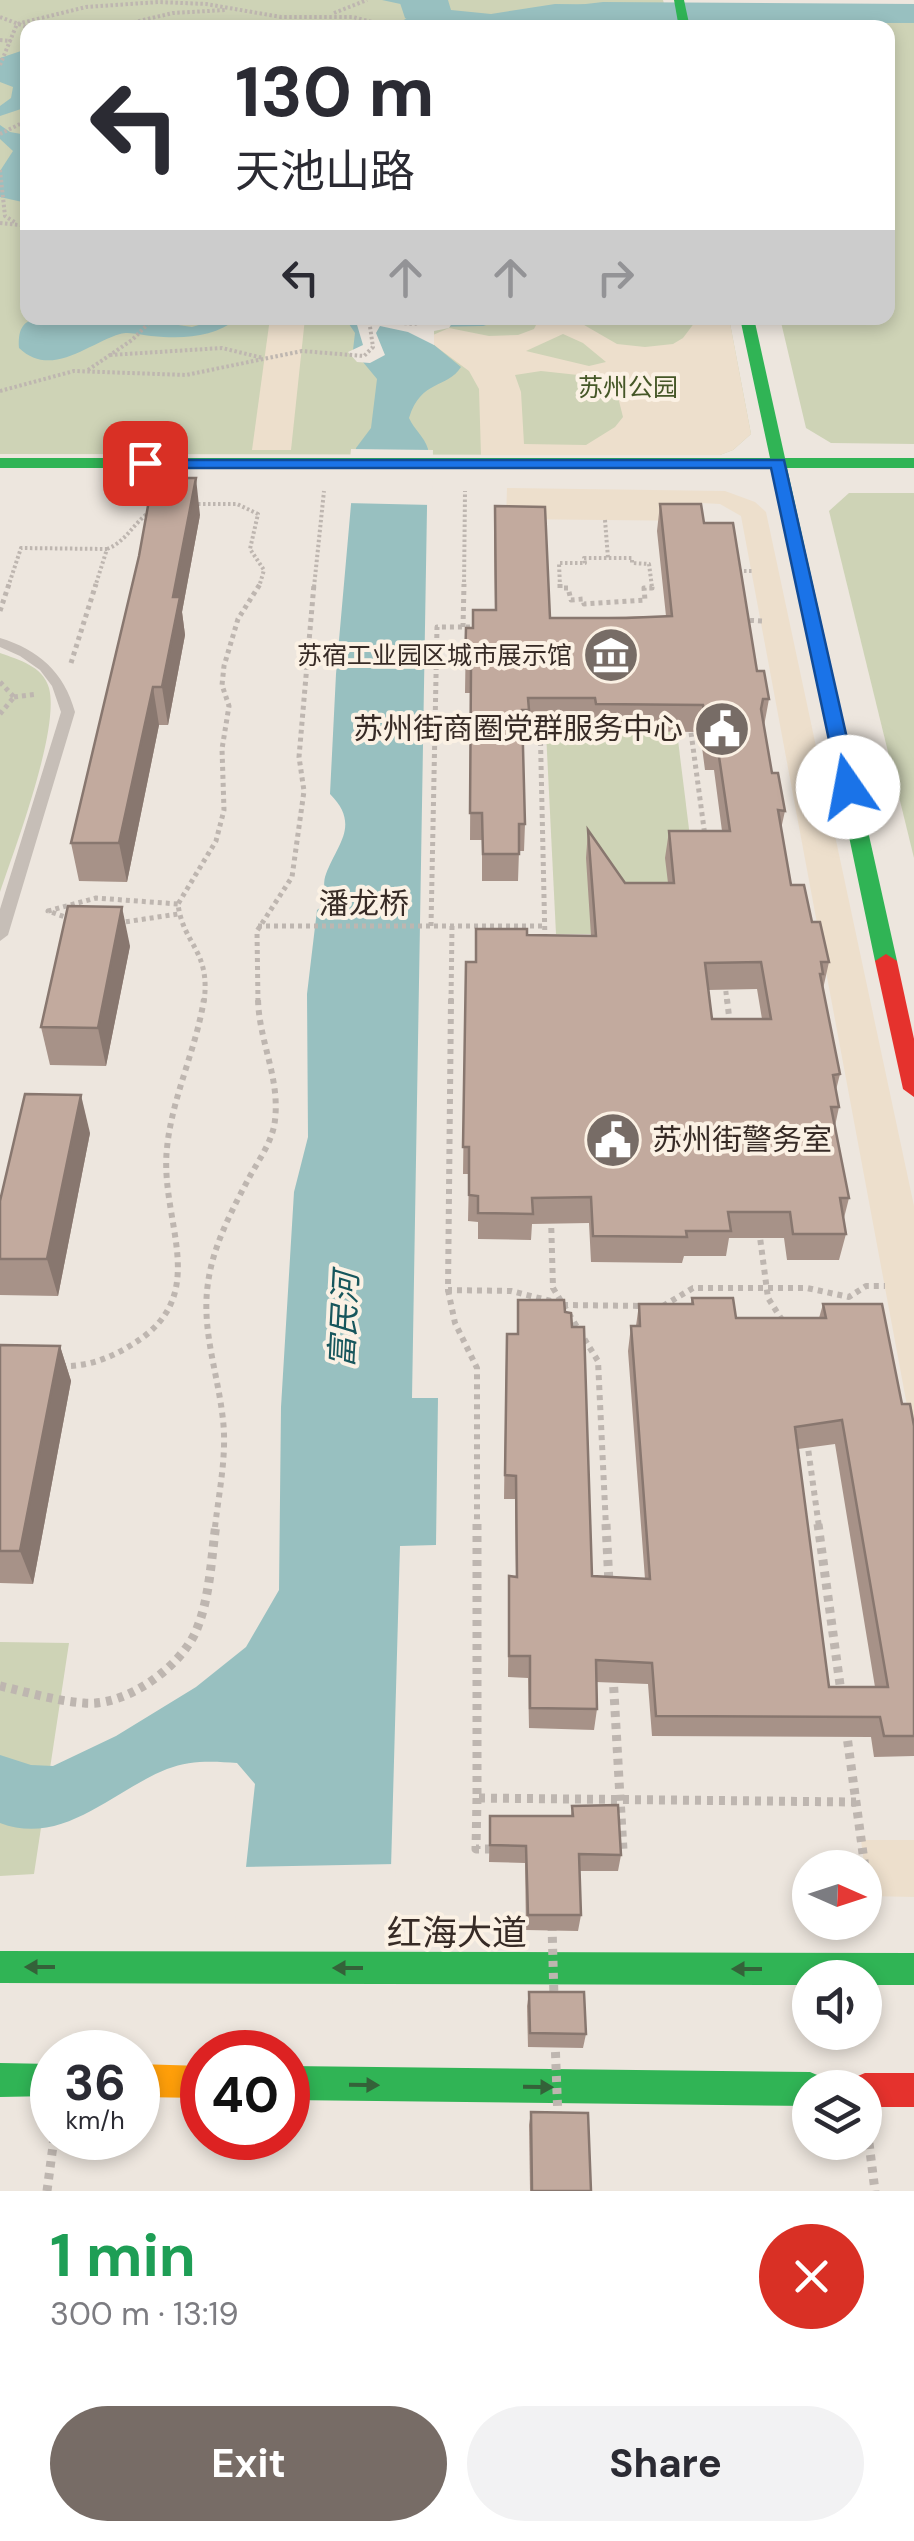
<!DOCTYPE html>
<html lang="en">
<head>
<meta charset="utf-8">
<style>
	:root { --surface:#fff; --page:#f2f2f3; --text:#2b2b33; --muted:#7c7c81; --accent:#776c66 }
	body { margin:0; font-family:"DM Sans","Noto Sans SC",sans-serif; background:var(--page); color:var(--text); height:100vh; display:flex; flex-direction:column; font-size:38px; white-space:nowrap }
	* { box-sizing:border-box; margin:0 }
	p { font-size:32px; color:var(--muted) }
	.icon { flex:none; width:55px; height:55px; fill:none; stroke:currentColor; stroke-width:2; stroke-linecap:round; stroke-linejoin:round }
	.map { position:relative; height:2191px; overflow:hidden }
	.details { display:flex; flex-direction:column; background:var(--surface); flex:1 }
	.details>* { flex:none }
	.guide { position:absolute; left:20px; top:20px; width:875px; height:305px; border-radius:20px; box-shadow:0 5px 15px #0003; background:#fff; color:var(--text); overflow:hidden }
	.needle { width:65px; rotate:93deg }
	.controls { position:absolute; left:792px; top:1850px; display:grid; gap:20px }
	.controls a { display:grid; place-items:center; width:90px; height:90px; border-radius:50%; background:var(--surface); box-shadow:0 5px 15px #0003; font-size:50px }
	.speed { position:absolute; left:30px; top:2030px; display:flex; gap:20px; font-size:50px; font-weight:700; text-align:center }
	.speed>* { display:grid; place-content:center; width:130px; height:130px; border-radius:50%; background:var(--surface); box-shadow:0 5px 15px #0003; line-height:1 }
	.speed small { font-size:25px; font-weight:400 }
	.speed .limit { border:15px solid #d22; background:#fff; color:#111 }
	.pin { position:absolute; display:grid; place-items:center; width:85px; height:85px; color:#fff; margin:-42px; border-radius:20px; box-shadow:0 5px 15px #0006 }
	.me { position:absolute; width:110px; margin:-55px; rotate:348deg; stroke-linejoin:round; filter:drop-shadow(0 0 8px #0008) }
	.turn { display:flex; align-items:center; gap:35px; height:210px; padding:0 50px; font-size:45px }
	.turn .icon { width:130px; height:130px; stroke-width:2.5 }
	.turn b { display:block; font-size:70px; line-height:85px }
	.lanes { display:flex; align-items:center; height:95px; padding:0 50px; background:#0003; justify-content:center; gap:50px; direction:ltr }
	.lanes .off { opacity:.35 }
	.round { display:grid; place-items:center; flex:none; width:105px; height:105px; border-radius:52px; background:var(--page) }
	.head { display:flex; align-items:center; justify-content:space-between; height:170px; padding:0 50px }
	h1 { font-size:60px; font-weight:700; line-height:75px; color:#1e9e55 }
	.button { display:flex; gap:20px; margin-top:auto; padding:20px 50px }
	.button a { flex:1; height:115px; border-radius:60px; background:var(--accent); color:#fff; font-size:40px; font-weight:700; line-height:115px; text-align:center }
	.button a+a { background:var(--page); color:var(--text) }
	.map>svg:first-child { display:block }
</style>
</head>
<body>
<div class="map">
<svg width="914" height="2191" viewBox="0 0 914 2191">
	<rect width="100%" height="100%" fill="#ede6de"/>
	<g fill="#ced3b6">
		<path d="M0 0H663L671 27 28 28V318H729L751 434 733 450 720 455 0 454Z"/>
		<path d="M708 23H914V444L831 443 806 428 780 318H888V28H709Z"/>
		<path d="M849 493H914V858L829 511Z"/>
		<path d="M0 653C19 660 43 666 49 688 60 729 15 848 0 892Z"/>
		<path d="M546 732H677L702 934H556Z"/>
		<path d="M0 1642 69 1643 34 1874 0 1876Z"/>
	</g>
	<g fill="#eddfcc" fill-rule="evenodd">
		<path d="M655 3H666L671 27 555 28 589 16 657 21Z"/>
		<path d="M270 318H305L291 450H252Z"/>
		<path d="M530 318H572L617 344 645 347 673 344 683 338 698 318H729L751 434 733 450 720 455H481L479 389 469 371 434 345 433 335 449 328 489 336 518 335 534 329 536 325ZM563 334 583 343 606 362 589 366 526 351ZM541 371 578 375 605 386 618 397 623 417 615 427 586 445 524 444 521 392 515 375Z"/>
		<path d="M507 488 725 491 755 502 766 512 914 1206V1443L741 516 720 504 701 503 702 521 506 519Z"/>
		<path d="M914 1840V1897L868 1896 861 1840Z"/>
	</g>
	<g fill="#98c0c0">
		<path d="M382 0H448L451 10 491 14 555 4 655 5 658 21C627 16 581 8 555 27H391L411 16 405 5Z"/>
		<path d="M703 4H914V23H708Z"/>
		<path d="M27 49V107L0 116V106L11 98 13 87 0 82V58Z"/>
		<path d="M0 125 10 132 27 135V203L0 197V171L13 151 0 139Z"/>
		<path d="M38 318H130L192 327 223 318H239C212 338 184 339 151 336 141 335 129 331 120 334 89 343 51 379 19 348 18 332 21 321 38 318Z"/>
		<path d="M345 318H509L483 326 430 327 428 340 461 367C447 389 421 379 409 418 415 431 424 436 428 449L412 1398H438L436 1545 400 1546 382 2191 288 2138V2052H226L255 1784 237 1763C213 1761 190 1760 167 1769 112 1791 63 1847 0 1823V1755L31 1765 53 1766 116 1736 196 1687 246 1647 279 1590 281 1407 294 1192 308 1137 307 994 317 910 324 905C326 894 322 884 326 874 337 844 361 825 330 794L336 674 356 448 371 428 377 379 353 350 355 333Z"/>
	</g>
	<g fill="#ede6de">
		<path d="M355 318H455L449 328 434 331V345L408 332 380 326 376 333 385 355 370 363 357 362 348 352 363 345Z"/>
		<path d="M351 449 433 450 432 505 346 503Z"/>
		<path d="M396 1864 387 2191H206L212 2138H288V2052H221L241 1867Z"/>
	</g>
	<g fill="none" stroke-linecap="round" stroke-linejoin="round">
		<path fill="#98c0c0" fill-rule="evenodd" d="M399 0H429L437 12 466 18 603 2 914 4V22L603 20 542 28H424L405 18Z"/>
		<g stroke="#beb6b0" stroke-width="4" stroke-dasharray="2.5 2.5" stroke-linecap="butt">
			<path d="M334 13 367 0"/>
			<path d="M0 17 29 28"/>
			<path d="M109 28 173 13 225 10"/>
			<path d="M0 40 11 41"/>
			<path d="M0 65 17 24 86 7 159 2 206 4 281 17H353L395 28"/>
			<path d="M0 134 28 120"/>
			<path d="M0 170 5 216 16 223"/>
			<path d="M0 223 28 226"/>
			<path d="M110 355 222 348 263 358"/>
			<path d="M88 370 132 340 154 318"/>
			<path d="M0 391 74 371 186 375 302 351 364 356 373 347 369 320 414 324 442 318"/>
			<path d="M193 504H237L258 514 250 549 264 570 259 587"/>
			<path d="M605 520 608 558"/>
			<path d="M107 549C127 541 133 523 151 511"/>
			<path d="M734 571H753"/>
			<path d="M8 587 21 548 107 549 95 587"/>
			<path d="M314 587 324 491"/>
			<path d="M464 587 465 491"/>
			<path d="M560 587 559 563H585L584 558H632V563L649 564 652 587"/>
		</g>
		<g stroke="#beb6b0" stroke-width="5" stroke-dasharray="4 4" stroke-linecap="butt">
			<path d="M560 584V588H568L571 600 583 599 584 604 645 600 644 588H652V584"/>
			<path d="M0 611 9 584"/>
			<path d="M742 620 762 621"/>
			<path d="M463 627 464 584"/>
			<path d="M71 663 96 584"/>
			<path d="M0 682 14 697"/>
			<path d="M14 697 37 694"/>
			<path d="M0 714 14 697"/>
			<path d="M540 718 545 941"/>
			<path d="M690 725 705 836"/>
			<path d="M71 919 48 911 96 898 178 904"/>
			<path d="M118 923 178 914"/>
			<path d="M258 926H545"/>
			<path d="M431 926 437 627H481"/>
			<path d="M725 983 727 1002"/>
			<path d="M204 1002C211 950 183 945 178 904L216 841 224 810 222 749 229 706 222 685 224 666 238 619 260 584"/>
			<path d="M258 1002 257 931 292 877 304 791 299 757 314 584"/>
			<path d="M451 1002 452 926"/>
		</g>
		<g stroke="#beb6b0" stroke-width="6" stroke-dasharray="5 5" stroke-linecap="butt">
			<path d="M451 999 448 1290 511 1291 551 1301"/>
			<path d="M727 999 730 1025"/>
			<path d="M551 1218 553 1288 598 1361 606 1527"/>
			<path d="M759 1230 768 1298 784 1323"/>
			<path d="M448 1290 455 1323 477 1368V1527"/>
			<path d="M563 1305 645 1306"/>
			<path d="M663 1306 693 1288H807L849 1297 866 1286H885"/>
			<path d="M61 1366C87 1367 111 1358 133 1344 214 1294 159 1222 167 1148 172 1097 196 1050 204 999"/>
			<path d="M807 1441 819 1527"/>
			<path d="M215 1527C219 1492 227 1455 223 1420 218 1373 201 1330 208 1283 213 1245 233 1208 250 1176 260 1158 273 1140 275 1120 280 1077 259 1042 258 999"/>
		</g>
		<g stroke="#beb6b0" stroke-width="9" stroke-dasharray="6 6" stroke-linecap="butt">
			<path d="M477 1524V1798L856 1802"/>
			<path d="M606 1524 609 1583"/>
			<path d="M818 1524 841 1692"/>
			<path d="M613 1675 623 1850H615"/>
			<path d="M0 1686C27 1692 56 1701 84 1703 125 1707 180 1668 196 1631 210 1598 211 1560 216 1524"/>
			<path d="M846 1729 865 1868"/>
			<path d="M477 1798 476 1849H498"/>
			<path d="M865 1869 871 1904 866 1917"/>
			<path d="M869 2143 875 2191"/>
			<path d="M47 2191 54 2138"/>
		</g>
		<path fill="#c6beb7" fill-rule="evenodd" d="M0 638C39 650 64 672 75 712L8 935 0 941V909L61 712 52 686 40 670 20 656 0 647Z"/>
		<g fill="#30b455" fill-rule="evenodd">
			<path d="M674 0H684L690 28H679Z"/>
			<path d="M740 318H754L785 458H914V468H787L897 961 886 968 875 961 772 468H0V458H770Z"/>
			<path d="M0 1951 914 1953V1985H865V1978H810V1985L0 1983Z"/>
			<path d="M0 2063 52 2064V2096L0 2097Z"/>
			<path d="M288 2066 810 2072 822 2077 826 2088H810V2106L288 2100Z"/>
		</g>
		<path fill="#ff9f0a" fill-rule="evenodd" d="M138 2064 202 2066V2098L138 2097Z"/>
		<g fill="#e5322d" fill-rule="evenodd">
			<path d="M886 954 897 961 914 1039V1097L903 1089 875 961Z"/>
			<path d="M865 2073H914V2107H865V2088H849L853 2078Z"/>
		</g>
		<g stroke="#beb6b0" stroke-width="9" stroke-dasharray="6 6" stroke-linecap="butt">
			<path d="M552 1925 554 1998"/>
			<path d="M555 2040 558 2118"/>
		</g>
	</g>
	<g fill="#a79288" fill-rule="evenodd">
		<path d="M660 504 704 523 757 671 769 699 764 726 772 773 785 811 781 829 791 885 812 922 829 962 823 989 840 1074 836 1090 839 1107 835 1126 849 1198 844 1218 846 1234 839 1260H787L784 1238H729L726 1256H684L682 1263 591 1262 589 1223 532 1224 531 1240 478 1239V1222L468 1221 469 1174H463L466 962H476L527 935 591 936 586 858 588 830 625 883H668L665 858 669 831H722L714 770H705L700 732 594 731 593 725H528V737H523L525 824 524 851H519L518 881H482V840H470L471 693H465L466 628H473L495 610 494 533 550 618 666 616 657 531ZM757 989 762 1019H712L708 990Z"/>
		<path d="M200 515 182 612 185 635 168 725H159L127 882 79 881 71 843Z"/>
		<path d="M130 946 106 1066 50 1065 41 1027Z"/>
		<path d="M90 1133 58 1296 0 1295V1201Z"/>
		<path d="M692 1298 736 1318H819L823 1304 902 1404 914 1426V1756L874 1757 871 1737 652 1736 648 1684 596 1682 597 1709 594 1730 529 1728 528 1678 508 1677 509 1576 516 1577 515 1499H504L506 1359 517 1334 518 1300 592 1576 645 1579 628 1351 631 1326H636L639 1304H691ZM835 1444 875 1687H829L798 1449Z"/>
		<path d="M0 1345 60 1346 71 1381 33 1584 0 1583Z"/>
		<path d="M572 1806 621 1855 618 1871H579L581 1915 578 1931 526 1930 525 1863 489 1862 490 1816H571Z"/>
		<path d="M529 1992 586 2034 583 2048 528 2047 527 2006Z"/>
		<path d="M531 2112 591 2191H530L529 2125Z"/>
	</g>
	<g fill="#88776f">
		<path d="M196 478 200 515 182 612 185 635 168 725 162 687 173 597Z"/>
		<path d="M153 687 159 725 127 882 119 843Z"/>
		<path d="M122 907 130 946 106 1066 98 1028Z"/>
		<path d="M81 1095 90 1133 58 1296 47 1259Z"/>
		<path d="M60 1346 71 1381 33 1584 20 1551Z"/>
	</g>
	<g fill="#c2aa9e" stroke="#88776f" stroke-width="2.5" fill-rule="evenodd">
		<path d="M153 478H196L173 597H180L162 687H153L119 843H71L139 556Z"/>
		<path d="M660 504H701L704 523H733L757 671H764L769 699H763L761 709 772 773H778L785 811 778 810 791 885H804L812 922H820L829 962H821L823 974H820L840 1074 833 1075 839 1107H831L849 1198H840L846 1234H793L790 1212H728L731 1231H686L687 1237 593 1236 591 1197 532 1198 533 1214 478 1213V1196L469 1195V1147H463L466 962H476V929H527V935L596 936 588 830 625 883H674L669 831H730L717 743H709L703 705 596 704 595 698H528L529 710H522L525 824H519V854H483L482 813H470L471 667 465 666 466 628H473V610H496L495 506 545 507 550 618H626L672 616ZM761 962 771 1019H712L705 963Z"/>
		<path d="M68 906 122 907 98 1028 41 1027Z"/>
		<path d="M25 1094 81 1095 47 1259H0V1201Z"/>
		<path d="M692 1298H733L736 1318H826L823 1304H882L902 1404H910L914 1426V1736H884L880 1717 656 1716 652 1663 596 1660 597 1709 530 1708V1656H509V1576L517 1577 516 1476 505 1475 507 1334H518V1300H564L565 1312 571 1313 572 1327H584L592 1576 650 1579 631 1326H640L639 1304H693ZM842 1420 888 1687H829L795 1427Z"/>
		<path d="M0 1345 60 1346 20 1551H0Z"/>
		<path d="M618 1805 621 1855 579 1854 581 1915H528L526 1846 490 1845V1816H573L572 1806Z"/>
		<path d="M529 1992H584L586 2034 530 2033Z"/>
		<path d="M531 2112 588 2113 591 2191H532Z"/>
	</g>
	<defs><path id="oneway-solid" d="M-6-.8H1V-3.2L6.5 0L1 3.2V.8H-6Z" transform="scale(2.5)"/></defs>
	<g fill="#346239">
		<use href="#oneway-solid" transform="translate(40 1967) rotate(180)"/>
		<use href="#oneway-solid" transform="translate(348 1968) rotate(-180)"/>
		<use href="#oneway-solid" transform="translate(747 1969) rotate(-180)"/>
		<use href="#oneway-solid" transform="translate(364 2085) rotate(1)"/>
		<use href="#oneway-solid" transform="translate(538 2087) rotate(1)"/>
	</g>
	<path fill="#1a73e8" stroke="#114b97" stroke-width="2.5" d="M139 460H784L858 787 848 793 839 787 771 468H145L137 463Z"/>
	<defs>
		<g id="museum-disc" transform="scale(2.875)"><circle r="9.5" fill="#776c66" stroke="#fbf1e4"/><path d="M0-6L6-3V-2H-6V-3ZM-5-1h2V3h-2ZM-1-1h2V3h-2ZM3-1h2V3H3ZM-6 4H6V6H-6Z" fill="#fff"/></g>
		<g id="civic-disc" transform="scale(2.875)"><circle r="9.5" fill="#776c66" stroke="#fbf1e4"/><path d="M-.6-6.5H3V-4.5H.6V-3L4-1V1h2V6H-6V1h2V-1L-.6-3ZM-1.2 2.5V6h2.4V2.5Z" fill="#fff"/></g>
	</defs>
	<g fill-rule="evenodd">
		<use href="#museum-disc" x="611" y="655"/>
		<use href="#civic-disc" x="722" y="729"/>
		<use href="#civic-disc" x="613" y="1140"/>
	</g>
	<g text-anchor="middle" stroke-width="8" stroke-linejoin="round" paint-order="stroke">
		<g font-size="25" fill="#455727" stroke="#fbf1e4">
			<text x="628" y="396">苏州公园</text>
		</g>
		<g font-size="25" fill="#372b26" stroke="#fbf1e4" text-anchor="end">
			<text x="572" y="664">苏宿工业园区城市展示馆</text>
		</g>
		<g font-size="30" fill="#372b26" stroke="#fbf1e4" text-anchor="end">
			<text x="683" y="739">苏州街商圈党群服务中心</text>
			<text x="652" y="1150" text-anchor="start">苏州街警务室</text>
		</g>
		<g font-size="30" fill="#372b26" stroke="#fbf1e4">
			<text x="364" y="914">潘龙桥</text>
		</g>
		<g font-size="32" font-style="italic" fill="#17565c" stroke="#fbf1e4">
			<text transform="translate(344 1320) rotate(-87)" y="11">富民河</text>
		</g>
		<g font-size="35" fill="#372b26" stroke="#fbf1e4">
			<text x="457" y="1945">红海大道</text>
		</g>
	</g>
</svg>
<div class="controls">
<a><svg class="needle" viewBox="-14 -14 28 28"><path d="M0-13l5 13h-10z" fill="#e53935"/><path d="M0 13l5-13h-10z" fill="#7c7c81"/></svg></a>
<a><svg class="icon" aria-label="sound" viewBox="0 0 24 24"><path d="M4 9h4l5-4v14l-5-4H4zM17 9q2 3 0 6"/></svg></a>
<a><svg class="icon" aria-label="layers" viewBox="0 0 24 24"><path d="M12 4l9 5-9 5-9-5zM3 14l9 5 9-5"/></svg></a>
</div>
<div class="speed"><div>36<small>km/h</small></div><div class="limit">40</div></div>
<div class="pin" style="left:145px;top:463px;background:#d93025"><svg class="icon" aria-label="arrive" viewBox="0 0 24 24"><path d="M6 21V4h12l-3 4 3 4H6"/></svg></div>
<svg class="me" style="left:848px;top:787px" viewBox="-20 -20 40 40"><circle r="19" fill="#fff"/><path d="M0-13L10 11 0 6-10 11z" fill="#1a73e8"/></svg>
<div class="guide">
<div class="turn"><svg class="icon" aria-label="left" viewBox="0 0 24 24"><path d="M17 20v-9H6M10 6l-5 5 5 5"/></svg><div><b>130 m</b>天池山路</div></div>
<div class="lanes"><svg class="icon" aria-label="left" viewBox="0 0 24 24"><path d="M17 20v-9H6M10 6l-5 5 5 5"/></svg><svg class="icon off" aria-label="ahead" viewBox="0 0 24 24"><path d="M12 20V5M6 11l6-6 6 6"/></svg><svg class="icon off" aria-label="ahead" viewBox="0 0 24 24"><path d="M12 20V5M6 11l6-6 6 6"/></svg><svg class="icon off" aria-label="right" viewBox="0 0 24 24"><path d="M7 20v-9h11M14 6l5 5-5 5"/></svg></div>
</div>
</div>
<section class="details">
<div class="head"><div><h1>1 min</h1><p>300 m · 13:19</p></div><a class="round" style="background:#d93025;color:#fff"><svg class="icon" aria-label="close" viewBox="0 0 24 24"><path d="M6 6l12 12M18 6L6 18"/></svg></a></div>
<div class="button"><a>Exit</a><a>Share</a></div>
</section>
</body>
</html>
